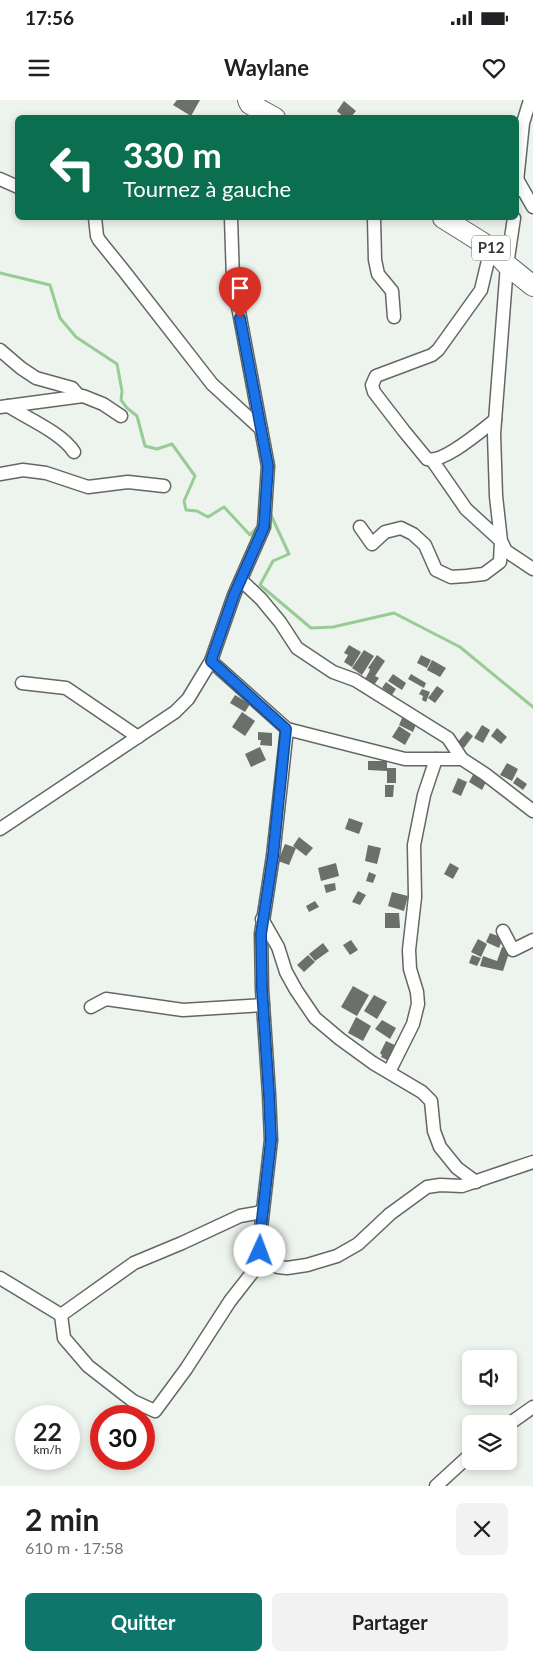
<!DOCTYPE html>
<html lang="fr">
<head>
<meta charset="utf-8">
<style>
	:root { --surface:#fff; --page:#f2f2f2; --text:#202124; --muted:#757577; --accent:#0f766e }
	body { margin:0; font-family:Lato,sans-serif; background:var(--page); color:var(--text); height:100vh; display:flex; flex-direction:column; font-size:19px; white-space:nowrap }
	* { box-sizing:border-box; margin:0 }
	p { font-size:16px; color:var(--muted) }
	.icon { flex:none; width:28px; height:28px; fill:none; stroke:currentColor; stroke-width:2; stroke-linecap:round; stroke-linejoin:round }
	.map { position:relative; height:1386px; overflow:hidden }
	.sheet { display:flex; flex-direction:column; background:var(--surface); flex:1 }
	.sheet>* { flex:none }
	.top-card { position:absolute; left:15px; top:15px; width:504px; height:105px; border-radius:8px; box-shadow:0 2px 8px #0003; background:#0b6e4f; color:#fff; overflow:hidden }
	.tools { position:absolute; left:462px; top:1250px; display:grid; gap:10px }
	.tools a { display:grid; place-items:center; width:55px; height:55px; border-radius:8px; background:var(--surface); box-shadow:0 2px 8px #0003; font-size:25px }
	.speed { position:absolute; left:15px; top:1305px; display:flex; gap:10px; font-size:25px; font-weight:700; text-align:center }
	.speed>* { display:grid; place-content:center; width:65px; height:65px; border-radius:50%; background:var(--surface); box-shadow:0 2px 8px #0003; line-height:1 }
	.speed small { font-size:12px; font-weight:400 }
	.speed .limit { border:8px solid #d22; background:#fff; color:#111 }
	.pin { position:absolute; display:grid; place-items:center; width:42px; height:42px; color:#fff; margin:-51px -21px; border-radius:50% 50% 50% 0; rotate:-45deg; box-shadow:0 0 5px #0007 }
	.pin .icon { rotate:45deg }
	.me { position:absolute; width:55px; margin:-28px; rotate:2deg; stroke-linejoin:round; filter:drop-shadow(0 0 4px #0008) }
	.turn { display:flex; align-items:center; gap:18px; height:105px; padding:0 25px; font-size:22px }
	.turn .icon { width:65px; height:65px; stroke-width:2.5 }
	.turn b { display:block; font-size:35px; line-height:42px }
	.round { display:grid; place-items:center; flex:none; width:52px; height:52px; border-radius:8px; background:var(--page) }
	.overview { display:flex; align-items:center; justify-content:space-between; height:85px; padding:0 25px }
	h1 { font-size:30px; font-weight:700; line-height:38px }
	.cta { display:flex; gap:10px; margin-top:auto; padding:10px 25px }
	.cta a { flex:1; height:58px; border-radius:8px; background:var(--accent); color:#fff; font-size:20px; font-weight:700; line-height:58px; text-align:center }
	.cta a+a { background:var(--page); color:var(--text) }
	.status { display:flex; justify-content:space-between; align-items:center; height:35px; padding:0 25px; background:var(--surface); direction:ltr }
	.status svg { height:14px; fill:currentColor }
	header { display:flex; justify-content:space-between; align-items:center; height:65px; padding:0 25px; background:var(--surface); font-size:22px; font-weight:700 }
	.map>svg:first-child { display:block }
</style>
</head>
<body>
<div class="status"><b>17:56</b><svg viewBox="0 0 49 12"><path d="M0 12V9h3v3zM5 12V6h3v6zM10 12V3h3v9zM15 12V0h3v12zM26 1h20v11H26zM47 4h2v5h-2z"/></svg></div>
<header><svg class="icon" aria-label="menu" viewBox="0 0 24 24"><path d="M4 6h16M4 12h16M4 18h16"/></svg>Waylane<svg class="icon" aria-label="heart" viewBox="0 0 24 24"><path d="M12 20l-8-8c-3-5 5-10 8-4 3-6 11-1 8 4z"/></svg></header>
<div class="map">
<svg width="533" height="1386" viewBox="0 0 533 1386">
	<rect width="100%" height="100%" fill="#edf3ed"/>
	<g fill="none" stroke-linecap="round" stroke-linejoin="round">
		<g stroke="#98cc95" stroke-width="3">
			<path d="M0 173 50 185 60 218 76 237 117 264 122 291 121 300 127 308 137 316 145 346 157 349 172 344 195 376 184 401 186 410 197 411 208 417 224 407 250 435 260 424"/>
			<path d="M270 413 289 454 273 461 260 485 311 528 333 527 394 513 460 547 533 607"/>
		</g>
	</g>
	<g fill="#6b706a">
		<path d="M177 0H200L191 16 173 5Z"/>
		<path d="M344 1 356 11 350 18H345L337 11Z"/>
		<path d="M349 545 361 552 352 567 344 562 348 555 344 553Z"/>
		<path d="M364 550 374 556 362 575 352 568Z"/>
		<path d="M377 555 385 561 375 576 379 578 374 585 365 579 369 572 370 569 368 568Z"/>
		<path d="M421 555 431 560 427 568 417 563Z"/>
		<path d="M432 560 446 568 440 577 427 570Z"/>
		<path d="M393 574 406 583 402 590 388 581Z"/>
		<path d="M411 574 426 583 424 588 408 579Z"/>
		<path d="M386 582 396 589 392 595 382 588Z"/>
		<path d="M437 586 444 591 435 603 428 598Z"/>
		<path d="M422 589 430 592 426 602 422 600 423 596 419 594Z"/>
		<path d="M235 595 250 604 245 612 230 603Z"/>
		<path d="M242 612 255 621 245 636 232 627Z"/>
		<path d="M403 616 417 622 413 632 399 625Z"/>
		<path d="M482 625 490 630 483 643 474 638Z"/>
		<path d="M399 626 411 634 405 645 392 637Z"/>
		<path d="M497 628 507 637 501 644 491 636Z"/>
		<path d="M467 631 473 636 464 648 457 643Z"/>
		<path d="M258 632 272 633V646L260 645 261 640H258Z"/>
		<path d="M260 647 266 660 251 667 245 654Z"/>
		<path d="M368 661H387V671L368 670Z"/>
		<path d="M507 663 518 669 512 681 500 675Z"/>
		<rect x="387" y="668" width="9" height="15"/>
		<path d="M474 673 487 680 482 690 469 682Z"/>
		<path d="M517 677 527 684 523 690 513 683Z"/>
		<path d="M458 678 467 682 461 696 452 692Z"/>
		<path d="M385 685H394L393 697H385Z"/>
		<path d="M349 718 363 723 359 734 345 729Z"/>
		<path d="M299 737 313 748 306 756 293 746Z"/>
		<path d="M285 744 296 748 289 765 278 761Z"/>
		<path d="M368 745 381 748 377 764 365 761Z"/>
		<path d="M336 763 339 776 321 781 318 768Z"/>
		<path d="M450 763 459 768 453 779 444 774Z"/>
		<path d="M369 772 376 775 373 783 366 781Z"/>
		<path d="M335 783 336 790 326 793 324 785Z"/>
		<path d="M358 791 366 795 360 805 352 802Z"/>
		<path d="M392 792 408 796 404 811 388 806Z"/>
		<path d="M315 801 319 807 309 812 306 806Z"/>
		<path d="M385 813H399L400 828H385Z"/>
		<path d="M490 833 503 838 499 848 486 842Z"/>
		<path d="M478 839 487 844 481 857 471 852Z"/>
		<path d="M351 840 358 850 350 855 343 845Z"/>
		<path d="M323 843 329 851 315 861 309 854Z"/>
		<path d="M502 847 510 850 503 871 480 866 483 856 497 861Z"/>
		<path d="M308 855 315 862 304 872 297 865Z"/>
		<path d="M472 855 481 858 477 866 469 863Z"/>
		<path d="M353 886 369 895 357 916 341 907Z"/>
		<path d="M374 895 387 902 377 919 364 911Z"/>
		<path d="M356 917 371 926 363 941 348 933Z"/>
		<path d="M382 920 396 928 390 939 375 929Z"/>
		<path d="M386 941 399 947 391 962 381 957 382 955 380 953Z"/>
	</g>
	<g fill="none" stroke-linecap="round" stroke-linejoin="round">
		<g stroke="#636862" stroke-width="15">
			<g id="minor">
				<path d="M0 79 18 87"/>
				<path d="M517 79 533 107"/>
				<path d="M516 91 523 23 530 0"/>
				<path d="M95 118 97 136 99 140 124 171 212 284 261 329"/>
				<path d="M374 118 375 160 378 174 392 191 394 217"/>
				<path d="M514 118 507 165 494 334 496 396 501 441 506 451 533 469"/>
				<path d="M491 148 481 190 438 250 432 255 376 276 372 285 374 292 404 331 427 359C443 364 482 330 495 320"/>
				<path d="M0 250 21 268 36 278 72 288 79 296"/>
				<path d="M8 306C27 318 62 333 74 352"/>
				<path d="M0 307 83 296 103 304 121 316"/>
				<path d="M0 374 23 370 46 373 88 387 128 382 164 386"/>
				<path d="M360 427 372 444 385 432 401 428 413 434 425 445 436 470 451 477 466 476 484 474 500 462 501 441 466 409 432 360"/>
				<path d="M241 480 261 499 280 522 297 548 333 572 355 580 448 638 462 659"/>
				<path d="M211 561 287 629 405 659H462L485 674 533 711"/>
				<path d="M22 583 66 588 138 637"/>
				<path d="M287 629 273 756 261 834 262 889 269 994 271 1040 260 1137V1151L263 1159 268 1163 278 1167 287 1168 307 1165 337 1156 358 1144 390 1114 427 1087 440 1085 462 1086 533 1062"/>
				<path d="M0 729 175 612 188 599 211 561 234 495 264 427 268 366 233 180 231 118"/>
				<path d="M262 819 278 847 286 872 296 890 315 918 340 939 373 963 422 992 431 1001 434 1031 440 1047 457 1068 476 1082"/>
				<path d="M503 831 513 850 533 840"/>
				<path d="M91 907 106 899 183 910 263 905"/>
				<path d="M389 972 413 924 418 904 417 892 410 869 409 850 415 797 414 745 424 695 436 659"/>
				<path d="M262 1112 240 1116 182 1143 134 1163 61 1215 64 1238 88 1266 133 1301 155 1311 186 1269 230 1201 263 1159"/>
				<path d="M0 1178 61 1215"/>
				<path d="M509 1324 533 1307"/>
				<path d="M436 1386 471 1354"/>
			</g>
		</g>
		<g stroke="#636862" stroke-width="22">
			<g id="primary">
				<path d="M248 0 250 4 275 18"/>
				<path d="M443 118 491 148 507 165 533 186"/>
			</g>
		</g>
		<use href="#minor" stroke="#fff" stroke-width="12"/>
		<use href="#primary" stroke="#fff" stroke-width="20"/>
	</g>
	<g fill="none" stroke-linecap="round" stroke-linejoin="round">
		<g stroke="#114b97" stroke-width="12">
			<path id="route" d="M240 218 268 366 264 427 234 495 211 561 286 629 273 756 261 834 262 889 269 994 271 1040 260 1137V1151"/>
		</g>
		<use href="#route" stroke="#1a73e8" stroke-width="9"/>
	</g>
	<g text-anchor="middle" stroke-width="5" stroke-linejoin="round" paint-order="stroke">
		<rect fill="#fefffe" stroke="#717471" stroke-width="1" x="472" y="135.5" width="38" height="25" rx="4"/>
		<g font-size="15" font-weight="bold" fill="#353835">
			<text x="491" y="153">P12</text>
		</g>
	</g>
</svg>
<div class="tools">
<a><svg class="icon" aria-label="sound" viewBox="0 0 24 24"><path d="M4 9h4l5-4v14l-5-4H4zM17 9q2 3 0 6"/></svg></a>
<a><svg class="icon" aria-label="layers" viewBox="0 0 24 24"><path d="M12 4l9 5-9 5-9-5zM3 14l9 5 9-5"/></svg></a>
</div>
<div class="speed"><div>22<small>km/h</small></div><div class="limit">30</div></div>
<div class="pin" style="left:240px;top:218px;background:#d93025"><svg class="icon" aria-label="arrive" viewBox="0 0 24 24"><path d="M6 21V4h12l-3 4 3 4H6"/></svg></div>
<svg class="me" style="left:260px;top:1151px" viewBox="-20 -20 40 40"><circle r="19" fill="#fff"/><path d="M0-13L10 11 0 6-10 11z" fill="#1a73e8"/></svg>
<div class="top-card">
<div class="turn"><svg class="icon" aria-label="left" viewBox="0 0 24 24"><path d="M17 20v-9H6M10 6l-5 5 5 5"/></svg><div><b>330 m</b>Tournez à gauche</div></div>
</div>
</div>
<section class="sheet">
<div class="overview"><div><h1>2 min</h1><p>610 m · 17:58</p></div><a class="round"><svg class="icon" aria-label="close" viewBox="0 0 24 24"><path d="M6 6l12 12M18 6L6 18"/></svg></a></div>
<div class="cta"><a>Quitter</a><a>Partager</a></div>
</section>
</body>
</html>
